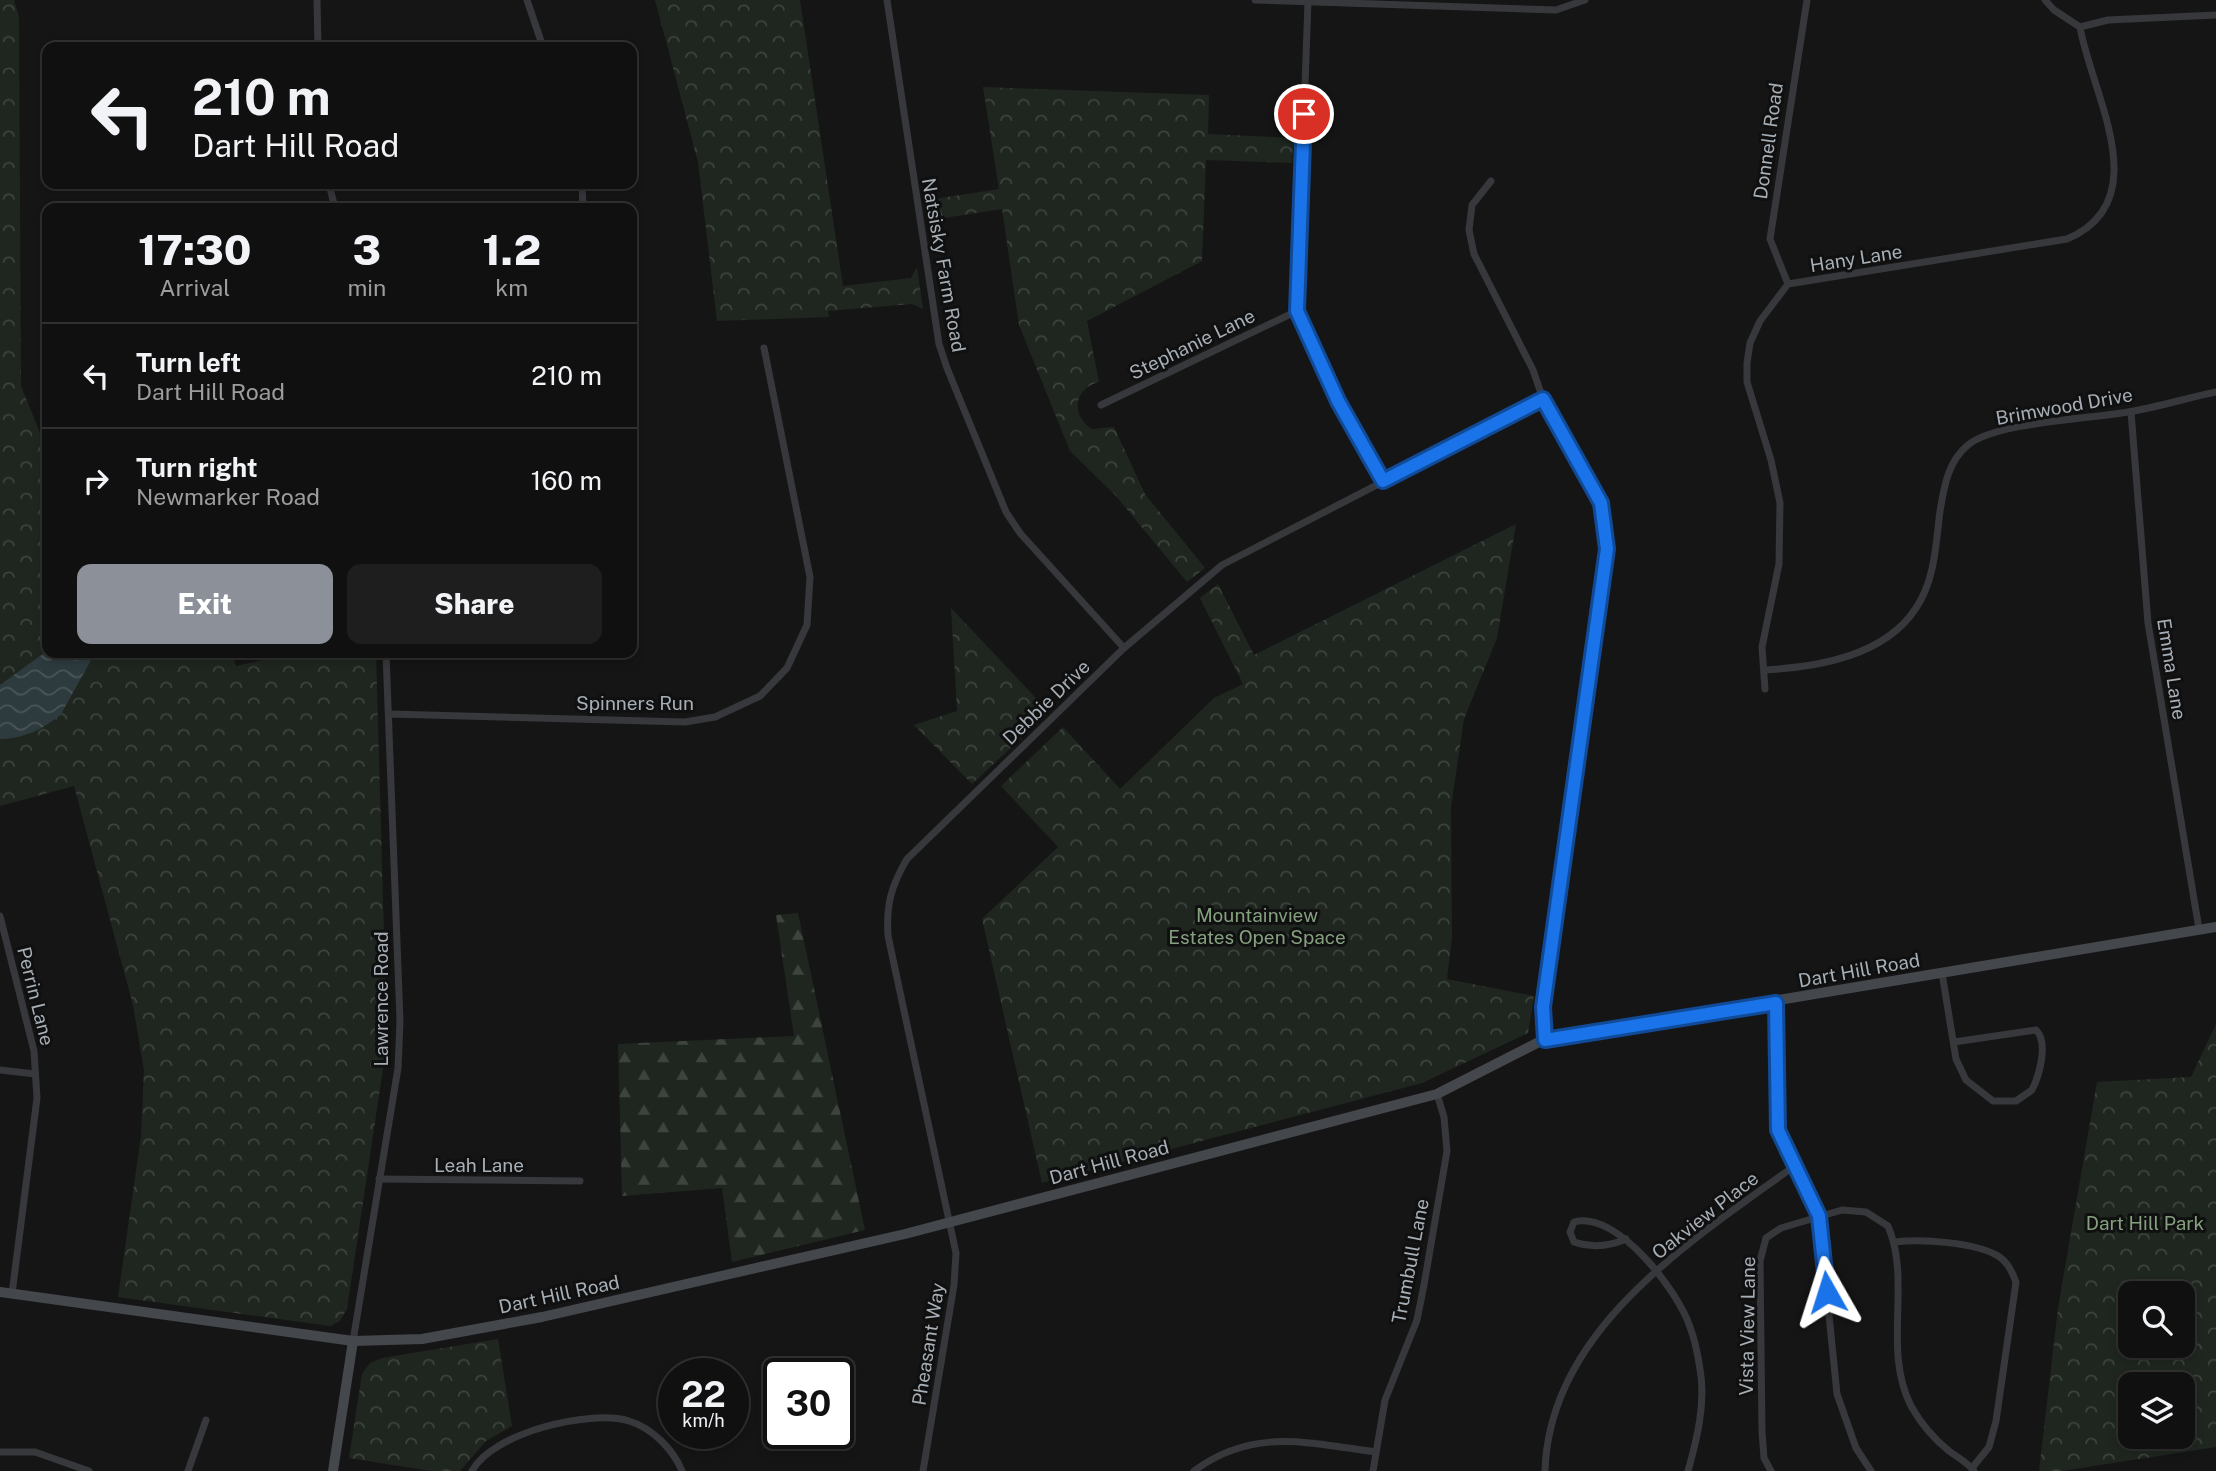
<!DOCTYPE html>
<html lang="en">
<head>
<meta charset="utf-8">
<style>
	:root { --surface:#101010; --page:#1e1e1e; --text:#f1f3f6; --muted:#9c9d9f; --line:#303030; --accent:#8c9099 }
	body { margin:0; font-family:"Public Sans",sans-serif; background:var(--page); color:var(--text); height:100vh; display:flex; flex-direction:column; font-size:26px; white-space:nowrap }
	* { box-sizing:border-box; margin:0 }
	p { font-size:23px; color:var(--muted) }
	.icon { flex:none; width:38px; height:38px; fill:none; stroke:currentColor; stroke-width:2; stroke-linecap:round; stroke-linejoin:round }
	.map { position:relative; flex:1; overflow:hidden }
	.side { position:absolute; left:42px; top:203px; width:595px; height:455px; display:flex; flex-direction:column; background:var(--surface); border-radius:14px; box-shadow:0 4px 10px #0003,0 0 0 2px var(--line) }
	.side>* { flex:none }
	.guide { position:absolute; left:42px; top:42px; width:595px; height:147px; border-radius:14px; box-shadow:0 4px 10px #0003,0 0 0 2px var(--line); background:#101010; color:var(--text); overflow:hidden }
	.buttons { position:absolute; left:2118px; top:1281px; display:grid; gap:14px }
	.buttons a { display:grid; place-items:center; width:77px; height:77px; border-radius:14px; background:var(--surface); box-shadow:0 4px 10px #0003,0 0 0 2px var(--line); font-size:35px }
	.speed { position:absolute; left:658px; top:1358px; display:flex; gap:14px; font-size:35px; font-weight:700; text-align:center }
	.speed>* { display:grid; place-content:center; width:91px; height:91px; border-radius:50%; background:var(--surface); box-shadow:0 4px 10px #0003,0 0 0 2px var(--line); line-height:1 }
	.speed small { font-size:18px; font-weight:400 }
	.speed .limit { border:4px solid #111; border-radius:10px; background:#fff; color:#111 }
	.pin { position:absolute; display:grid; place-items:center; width:60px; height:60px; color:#fff; margin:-30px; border:4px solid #fff; border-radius:50%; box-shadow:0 2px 7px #0007 }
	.me { position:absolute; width:77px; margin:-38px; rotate:354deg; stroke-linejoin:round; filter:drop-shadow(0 0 5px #0008) }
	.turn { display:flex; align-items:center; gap:24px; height:147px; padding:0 35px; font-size:32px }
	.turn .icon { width:91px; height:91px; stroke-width:2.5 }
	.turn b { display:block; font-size:49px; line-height:60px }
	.eta { display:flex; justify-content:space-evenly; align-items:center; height:119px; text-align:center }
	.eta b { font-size:42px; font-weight:800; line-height:49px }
	.button { display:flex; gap:14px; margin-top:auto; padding:14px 35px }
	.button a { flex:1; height:80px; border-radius:14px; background:var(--accent); color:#fff; font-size:28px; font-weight:800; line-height:80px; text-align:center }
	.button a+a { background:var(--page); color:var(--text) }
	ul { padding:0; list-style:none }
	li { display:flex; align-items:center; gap:21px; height:105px; padding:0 35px; border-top:2px solid var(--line) }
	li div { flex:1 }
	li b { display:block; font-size:26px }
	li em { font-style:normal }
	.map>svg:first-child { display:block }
</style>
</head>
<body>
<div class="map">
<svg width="2216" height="1471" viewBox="0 0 2216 1471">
	<defs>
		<pattern id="forest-firs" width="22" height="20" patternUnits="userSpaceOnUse" patternTransform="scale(1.75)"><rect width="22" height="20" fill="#1f261f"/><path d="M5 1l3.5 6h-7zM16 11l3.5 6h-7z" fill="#3d433d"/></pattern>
		<pattern id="park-crowns" width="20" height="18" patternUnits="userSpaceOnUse" patternTransform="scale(1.75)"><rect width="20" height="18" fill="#1f261f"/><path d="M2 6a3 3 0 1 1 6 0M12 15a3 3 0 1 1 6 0" fill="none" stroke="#3d433d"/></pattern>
		<pattern id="water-waves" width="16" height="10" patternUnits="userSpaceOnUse" patternTransform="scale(1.75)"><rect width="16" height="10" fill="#2e3b3e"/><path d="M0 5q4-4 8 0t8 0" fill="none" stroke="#495558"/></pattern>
	</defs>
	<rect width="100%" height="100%" fill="#151516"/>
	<path fill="url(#forest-firs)" d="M798 913 865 1230 732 1262 722 1188 622 1196 618 1044 794 1036 776 915Z"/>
	<g fill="url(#park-crowns)" fill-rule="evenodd">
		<path d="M0 0H14L19 17 21 386 47 450V653H233L236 666 267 659 277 653H376L387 1042 347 1309 340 1321 330 1326 118 1297 141 1136 144 1070 133 1005 74 786 0 806Z"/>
		<path d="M655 0H800L843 286 911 278 917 267 923 309 912 304 828 311 829 317 717 321 698 162Z"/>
		<path d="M983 87 1209 95 1208 134 1294 138 1292 163 1206 160 1202 261 1087 321 1099 382C1074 388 1070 415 1092 429L1114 427 1145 494 1205 568 1187 582 1116 496 1070 451 1019 325 1002 209 931 220 928 200 999 189Z"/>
		<path d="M1516 524 1497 638 1464 719 1451 807 1452 938 1447 979 1534 996 1528 1033 1422 1083 1042 1183 982 919 1058 847 1001 786 1063 727 1120 789 1214 698 1243 684 1200 598 1218 584 1254 655Z"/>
		<path d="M951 608 1049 712 972 784 914 725 957 711Z"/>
		<path d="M2216 1024V1447L2062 1471H2039L2058 1308 2097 1082 2191 1077ZM2182 1293V1346H2130V1293ZM2182 1384V1437H2130V1384Z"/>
		<path d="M498 1339 512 1426 486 1441 460 1471H431L349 1458 362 1374 370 1363 382 1358Z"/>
	</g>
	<path fill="url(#water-waves)" d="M47 651 95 653 61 714C44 729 23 739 0 739V685Z"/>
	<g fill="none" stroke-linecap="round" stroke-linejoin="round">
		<g stroke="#36383b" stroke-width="7">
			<path d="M317 0 318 47"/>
			<path d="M527 0 543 47"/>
			<path d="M887 0 939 344 947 368 1006 512 1020 533 1124 648"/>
			<path d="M1255 0 1556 10 1585 0"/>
			<path d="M1308 1 1297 311 1338 401 1383 481"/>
			<path d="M2080 27 2108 20 2216 15"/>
			<path d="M1491 181 1472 205 1469 230 1474 254 1533 370 1543 399 1601 503 1607 549 1543 1007 1545 1039"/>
			<path d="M329 184 335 208"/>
			<path d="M582 184 583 208"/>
			<path d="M1788 284 1770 239 1807 0"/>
			<path d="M1101 405 1297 311"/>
			<path d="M2131 412 2148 623 2199 929"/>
			<path d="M1765 670C1818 667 1885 656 1916 608 1935 580 1936 543 1940 511 1944 487 1948 461 1968 445 1996 422 2090 419 2128 412 2158 407 2187 398 2216 392"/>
			<path d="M1765 689 1762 647 1779 564 1780 503 1771 460 1747 382V363L1750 343 1760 321 1788 284 2067 239C2158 201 2091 93 2080 27L2054 10 2045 0"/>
			<path d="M389 714 685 722 715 717 760 696 787 668 807 625 810 577 764 348"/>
			<path d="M0 916 34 1051 37 1098 12 1294"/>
			<path d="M1942 973 1956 1059 1966 1080 1993 1101H2016L2032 1090C2039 1076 2049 1043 2036 1030L1954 1042"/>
			<path d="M1776 1003 1775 1108 1778 1130 1819 1216 1837 1394 1856 1448 1871 1471"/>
			<path d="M0 1070 35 1074"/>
			<path d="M379 1179 580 1181"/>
			<path d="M1626 1239C1608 1247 1592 1248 1574 1242L1570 1232 1574 1222C1617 1210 1678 1291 1690 1327 1695 1340 1698 1356 1700 1369 1706 1403 1697 1439 1688 1471"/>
			<path d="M1895 1242C1921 1239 1975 1242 1998 1256 2008 1262 2012 1272 2016 1282L1996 1421 1989 1447 1972 1468"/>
			<path d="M353 1341 398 1068 400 1021 386 653"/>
			<path d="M0 1452H35L89 1471"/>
			<path d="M188 1471 206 1420"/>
			<path d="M472 1471C492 1433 589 1409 629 1421 652 1428 673 1449 682 1471"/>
			<path d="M923 1471 954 1285 956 1253 888 936C886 905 891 886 907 859L1124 648 1222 565 1543 399"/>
			<path d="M1194 1471C1253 1427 1308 1443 1376 1452"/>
			<path d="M1373 1471 1385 1400 1417 1320 1424 1285 1447 1151 1444 1117 1437 1094"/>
			<path d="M1545 1471C1549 1330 1691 1241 1793 1167"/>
			<path d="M1771 1471 1764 1458 1762 1432 1760 1261 1766 1238 1781 1228 1842 1210 1866 1212 1888 1226C1912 1282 1882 1349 1911 1406 1920 1422 1934 1439 1949 1451 1957 1457 1968 1463 1974 1471"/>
		</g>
		<g stroke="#44474b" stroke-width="10">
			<path d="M0 1292 353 1341 422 1339 542 1317 905 1234 1437 1094 1545 1039 2216 927"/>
			<path d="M333 1471 353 1341"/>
		</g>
	</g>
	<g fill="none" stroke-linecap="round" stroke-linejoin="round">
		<g stroke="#114b97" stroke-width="18">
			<path id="route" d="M1304 114 1297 311 1338 401 1383 481 1543 399 1601 503 1607 549 1543 1007 1545 1040 1776 1003 1778 1130 1819 1216 1827 1292"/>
		</g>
		<use href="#route" stroke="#1a73e8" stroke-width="12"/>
	</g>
	<g text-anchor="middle" stroke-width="6" stroke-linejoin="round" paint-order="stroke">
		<g font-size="19" fill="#a7afb6" stroke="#101011">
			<text transform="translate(1768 141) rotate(-82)" y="7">Donnell Road</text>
			<text transform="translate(1856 258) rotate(-9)" y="7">Hany Lane</text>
			<text transform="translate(944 265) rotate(80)" y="7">Natsisky Farm Road</text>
			<text transform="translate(1192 344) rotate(-26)" y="7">Stephanie Lane</text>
			<text transform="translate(2064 406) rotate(-10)" y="7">Brimwood Drive</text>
			<text transform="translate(2172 669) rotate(81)" y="7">Emma Lane</text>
			<text transform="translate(1046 702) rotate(-44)" y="7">Debbie Drive</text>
			<text x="635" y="710">Spinners Run</text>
			<text transform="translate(1859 970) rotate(-10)" y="7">Dart Hill Road</text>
			<text transform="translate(36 996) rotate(76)" y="7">Perrin Lane</text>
			<text transform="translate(381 999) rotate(-90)" y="7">Lawrence Road</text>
			<text transform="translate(1109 1162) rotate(-15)" y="7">Dart Hill Road</text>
			<text x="479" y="1172">Leah Lane</text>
			<text transform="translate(1705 1215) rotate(-38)" y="7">Oakview Place</text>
			<text transform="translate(1410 1261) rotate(-79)" y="7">Trumbull Lane</text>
			<text transform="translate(559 1294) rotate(-12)" y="7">Dart Hill Road</text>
			<text transform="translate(1747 1326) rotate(-89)" y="7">Vista View Lane</text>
			<text transform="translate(928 1344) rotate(-81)" y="7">Pheasant Way</text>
		</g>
		<g font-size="19" fill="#85a07f" stroke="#101011">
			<text x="1257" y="922">Mountainview<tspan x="1257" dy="22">Estates Open Space</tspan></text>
			<text x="2145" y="1230">Dart Hill Park</text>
		</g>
	</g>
</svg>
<div class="buttons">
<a><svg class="icon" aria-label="search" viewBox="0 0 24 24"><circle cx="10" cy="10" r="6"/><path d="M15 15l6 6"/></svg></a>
<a><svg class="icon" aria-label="layers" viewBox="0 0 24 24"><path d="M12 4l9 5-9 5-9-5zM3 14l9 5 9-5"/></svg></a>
</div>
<div class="speed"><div>22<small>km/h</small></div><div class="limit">30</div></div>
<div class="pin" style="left:1304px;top:114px;background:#d93025"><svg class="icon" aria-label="arrive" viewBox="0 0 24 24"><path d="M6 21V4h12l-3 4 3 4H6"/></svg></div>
<svg class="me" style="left:1827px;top:1292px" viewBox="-20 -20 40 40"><path d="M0-17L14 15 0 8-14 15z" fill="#1a73e8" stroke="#fff" stroke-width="4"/></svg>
<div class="guide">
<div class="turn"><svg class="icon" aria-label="left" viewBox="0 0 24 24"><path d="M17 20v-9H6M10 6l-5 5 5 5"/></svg><div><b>210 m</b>Dart Hill Road</div></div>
</div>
<section class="side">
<div class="eta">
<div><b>17:30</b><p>Arrival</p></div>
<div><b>3</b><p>min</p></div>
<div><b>1.2</b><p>km</p></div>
</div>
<ul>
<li><svg class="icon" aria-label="left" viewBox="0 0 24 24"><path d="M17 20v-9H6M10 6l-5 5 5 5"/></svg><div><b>Turn left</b><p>Dart Hill Road</p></div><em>210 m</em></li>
<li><svg class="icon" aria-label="right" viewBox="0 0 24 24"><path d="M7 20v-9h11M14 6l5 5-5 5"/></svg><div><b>Turn right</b><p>Newmarker Road</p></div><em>160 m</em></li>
</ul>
<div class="button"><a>Exit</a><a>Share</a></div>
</section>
</div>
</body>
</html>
